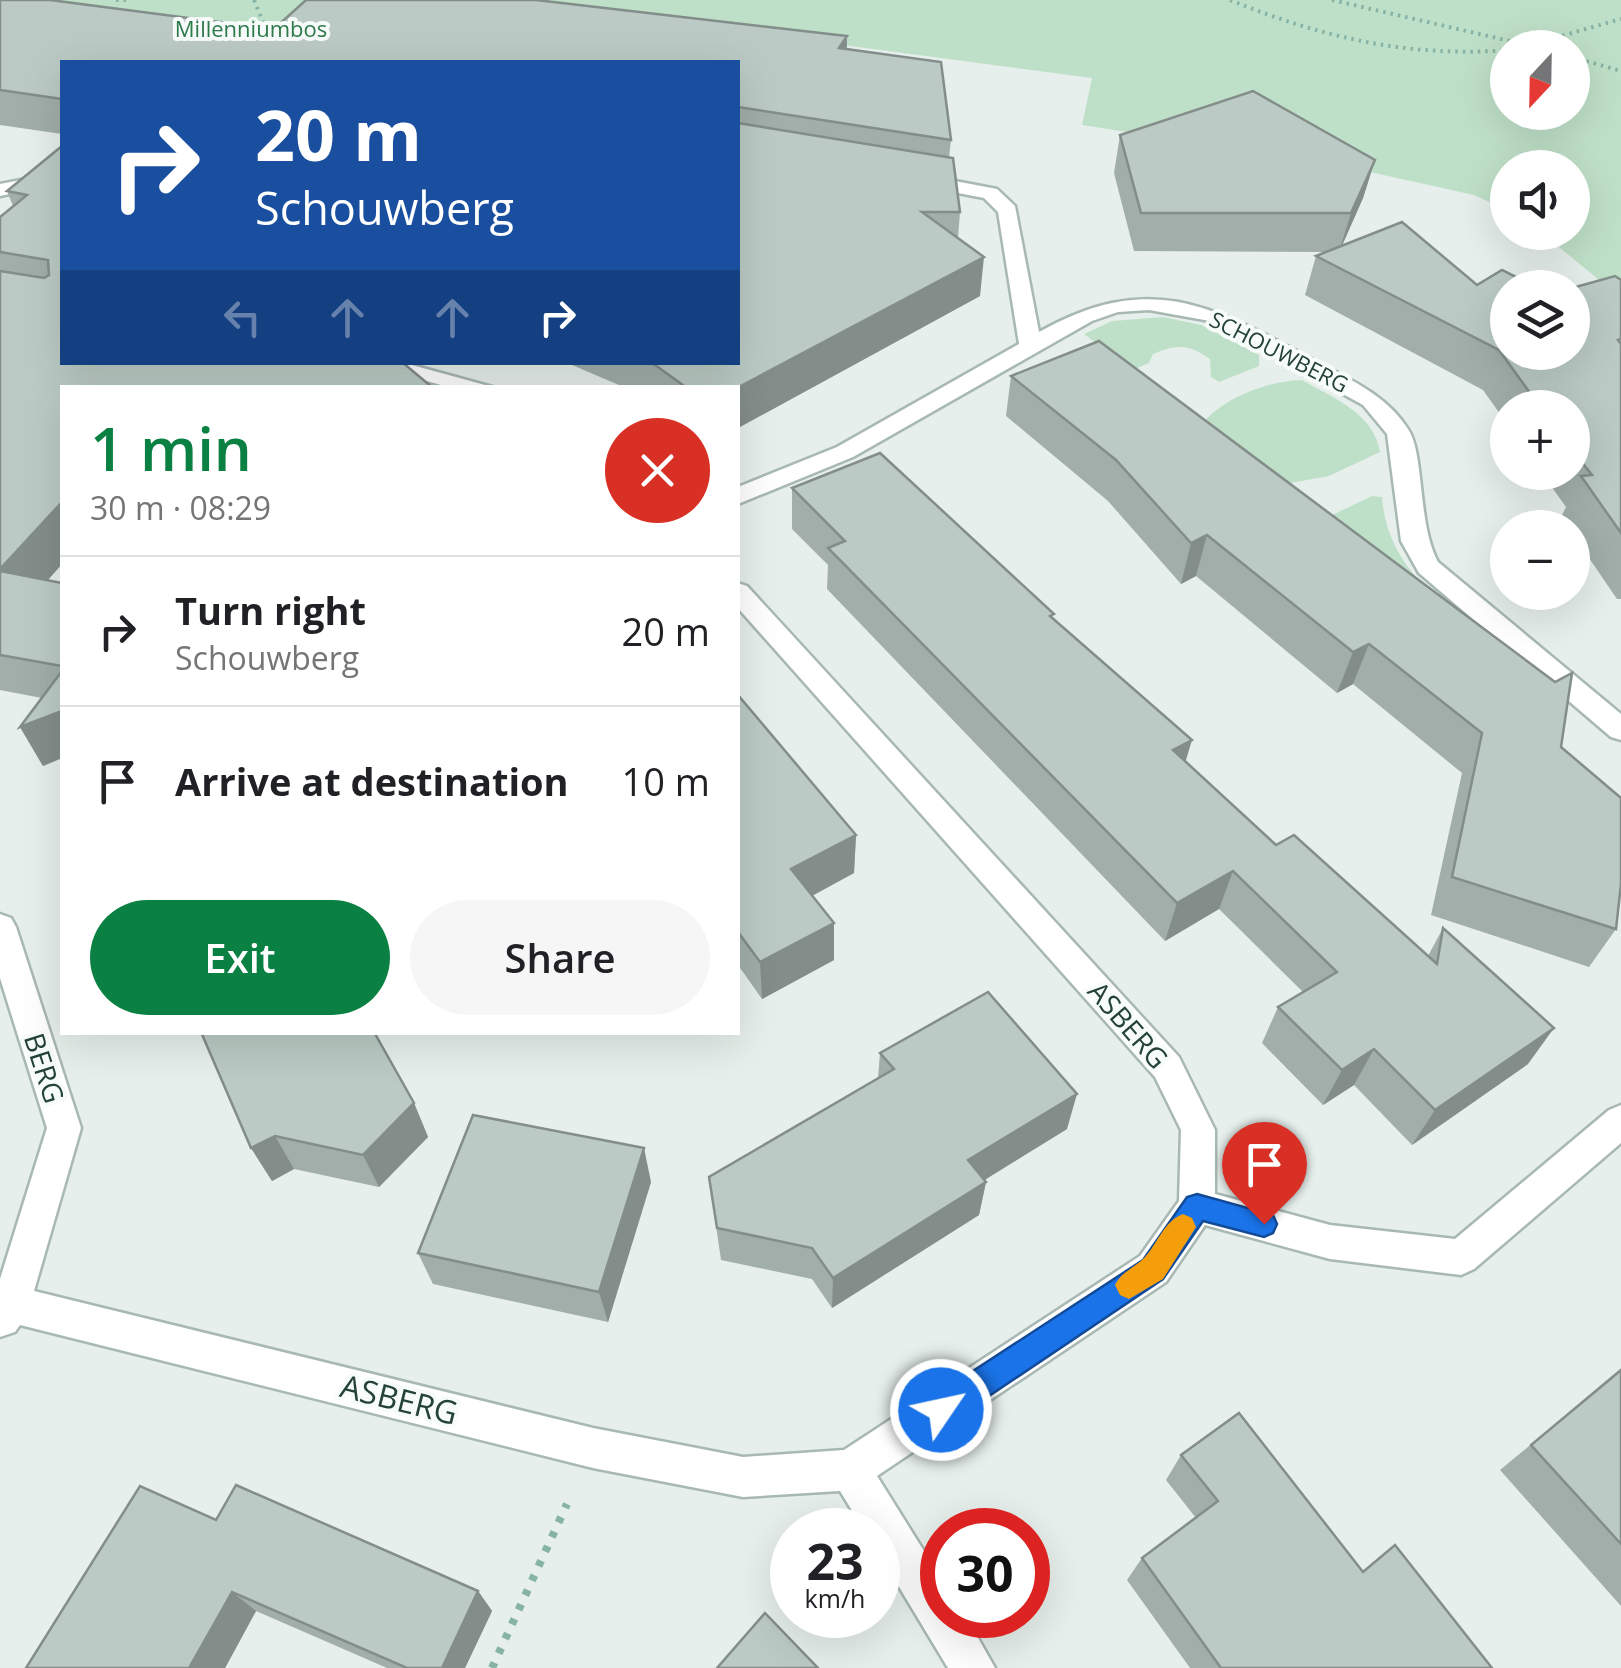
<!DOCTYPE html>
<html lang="en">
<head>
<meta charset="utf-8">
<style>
	:root { --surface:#fff; --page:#f6f6f6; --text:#202124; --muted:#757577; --line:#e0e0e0; --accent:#0b8043 }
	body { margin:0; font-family:"Open Sans",sans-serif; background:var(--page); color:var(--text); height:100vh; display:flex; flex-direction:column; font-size:38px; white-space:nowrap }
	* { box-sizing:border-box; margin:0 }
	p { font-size:32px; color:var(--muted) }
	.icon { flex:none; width:55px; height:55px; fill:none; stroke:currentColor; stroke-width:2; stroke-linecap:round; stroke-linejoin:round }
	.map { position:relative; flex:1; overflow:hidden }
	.panel { position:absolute; left:60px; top:385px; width:680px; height:650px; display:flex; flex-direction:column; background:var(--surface); border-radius:0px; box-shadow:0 10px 40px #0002 }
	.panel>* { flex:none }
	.top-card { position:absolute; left:60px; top:60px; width:680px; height:305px; border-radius:0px; box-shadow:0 10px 40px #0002; background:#1a4fa0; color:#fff; overflow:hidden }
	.needle { width:65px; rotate:202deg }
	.controls { position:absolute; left:1490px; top:30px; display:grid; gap:20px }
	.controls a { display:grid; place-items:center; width:100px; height:100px; border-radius:50%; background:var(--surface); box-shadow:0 10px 40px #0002; font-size:50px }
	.speed { position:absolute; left:770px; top:1508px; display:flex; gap:20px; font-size:50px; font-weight:700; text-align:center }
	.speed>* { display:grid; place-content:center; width:130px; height:130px; border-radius:50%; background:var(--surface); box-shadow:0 10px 40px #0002; line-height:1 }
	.speed small { font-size:25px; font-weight:400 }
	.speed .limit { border:15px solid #d22; background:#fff; color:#111 }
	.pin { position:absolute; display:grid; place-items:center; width:85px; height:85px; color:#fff; margin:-102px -42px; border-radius:50% 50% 50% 0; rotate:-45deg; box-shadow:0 0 10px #0007 }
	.pin .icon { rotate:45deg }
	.me { position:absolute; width:110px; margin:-55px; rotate:56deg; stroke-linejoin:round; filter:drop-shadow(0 0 8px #0008) }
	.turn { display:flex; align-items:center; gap:35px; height:210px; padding:0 30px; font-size:45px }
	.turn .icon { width:130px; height:130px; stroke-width:2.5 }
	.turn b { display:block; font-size:70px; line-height:85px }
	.lanes { display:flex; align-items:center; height:95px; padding:0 30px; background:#0003; justify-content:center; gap:50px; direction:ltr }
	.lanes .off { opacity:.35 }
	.round { display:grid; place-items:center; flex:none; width:105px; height:105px; border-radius:52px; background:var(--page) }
	.overview { display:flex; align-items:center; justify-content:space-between; height:170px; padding:0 30px }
	h1 { font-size:60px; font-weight:600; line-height:75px; color:var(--accent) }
	.action { display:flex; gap:20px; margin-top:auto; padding:20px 30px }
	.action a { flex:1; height:115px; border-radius:60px; background:var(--accent); color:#fff; font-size:40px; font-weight:600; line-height:115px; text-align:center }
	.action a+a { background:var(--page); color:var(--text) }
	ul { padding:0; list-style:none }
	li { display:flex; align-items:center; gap:30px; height:150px; padding:0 30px; border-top:2px solid var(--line) }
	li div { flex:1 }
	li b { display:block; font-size:38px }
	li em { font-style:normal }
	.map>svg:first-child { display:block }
</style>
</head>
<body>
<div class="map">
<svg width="1621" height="1668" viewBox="0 0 1621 1668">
	<rect width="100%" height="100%" fill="#e6efeb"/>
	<g fill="#bfe0c8" fill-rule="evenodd">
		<path d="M0 0H325L258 62Z"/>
		<path d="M505 0H1621V298L1542 233 1572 232V168H1508L1507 210 1474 195 1338 165 1082 125 1092 78ZM1508 48H1572V112H1508Z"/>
		<path d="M1163 317 1201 325 1259 355V366L1219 382 1211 377 1210 359C1188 344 1177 344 1153 354L1149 363 1132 370 1084 334 1112 321Z"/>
		<path d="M1302 380C1333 398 1374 413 1380 452L1329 476 1285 484 1203 423C1225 397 1268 381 1302 380Z"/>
		<path d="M1372 496 1382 497C1385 533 1398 557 1421 583L1328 517Z"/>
	</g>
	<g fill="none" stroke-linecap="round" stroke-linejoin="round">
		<g stroke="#a8b8b2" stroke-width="5">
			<g id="street">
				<path d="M62 164V177L44 187 0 196V184L31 178Z"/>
				<path d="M918 174 997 189 1015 206 1039 332C1148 271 1209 304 1310 358 1346 378 1385 393 1408 429 1425 455 1417 523 1438 562L1621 714V740L1611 737 1419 573 1401 541 1387 434 1363 405 1210 321 1149 310 1118 312 1092 321 853 457 738 504V487L837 447 1019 344 998 212 984 198 911 184 908 180Z"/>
				<path d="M358 362H401L496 388H452Z"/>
				<path d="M738 583 747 586 1179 1057 1215 1130V1194L1330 1225 1455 1239 1609 1110 1621 1105V1143L1474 1269 1461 1275 1330 1259 1205 1225 1166 1282 877 1476 942 1580V1615H965L995 1668H948L878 1552V1530H864L840 1491 743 1497 593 1468 20 1325 15 1332 0 1337V1279L47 1128 0 978V914L11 918 16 927 81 1128 34 1291 593 1428 743 1457 844 1450 1140 1256 1179 1201 1181 1130 1155 1077 738 608Z"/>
			</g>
		</g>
		<g stroke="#86b3a5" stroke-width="4" stroke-dasharray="2.5 5" stroke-linecap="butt">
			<path d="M116 0H127"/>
			<path d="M254 0 263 22 261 31"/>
			<path d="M1230 0C1321 37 1409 58 1508 50"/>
			<path d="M1332 0 1540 48"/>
			<path d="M1519 48 1621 19"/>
			<path d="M1572 57 1621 71"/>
		</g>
		<path stroke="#86b3a5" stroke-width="8" stroke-dasharray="6 10" stroke-linecap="butt" d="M492 1668 567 1504"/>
		<use href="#street" fill="#fff" fill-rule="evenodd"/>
	</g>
	<g fill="#a1aea9">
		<path d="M0 0 274 29 847 36V50L951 140 949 158 960 212 958 238 980 296 738 428V388H626L565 362H738V62H62V134L0 125Z"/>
		<path d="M1120 135 1375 160 1363 198 1342 246 1508 352 1621 280V599H1617L1572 533V528H1569L1561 517 1566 507 1541 472H1572V408H1508V425L1483 390 1305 295 1316 256 1327 252 1134 251 1114 173Z"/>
		<path d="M62 146V564L48 580 62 583V758L43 766 20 727 42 698 0 690V217L13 206 7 191Z"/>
		<path d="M1011 376 1561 747 1616 929 1589 967 1431 915 1462 773 1353 684 1337 693 1196 576 1181 584 1108 501 1006 416Z"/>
		<path d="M792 488 1054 619 1185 762 1276 845 1428 956 1443 928 1528 1064 1412 1145 1354 1085 1323 1105 1262 1043 1278 1007 1303 992 1219 909 1165 941 827 589 828 565 792 529Z"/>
		<path d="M738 695 856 835 854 873 812 895 834 960 762 999 738 965Z"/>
		<path d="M201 1032 414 1103 428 1137 379 1187 294 1169 272 1181 251 1148Z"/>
		<path d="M880 1053 1067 1129 984 1180 986 1182 979 1215 832 1308 812 1279 721 1260 709 1177 878 1078Z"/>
		<path d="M651 1182 608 1322 433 1284 418 1253Z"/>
		<path d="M1621 1370V1606L1500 1470Z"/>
		<path d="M1181 1455 1363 1572 1492 1668H1190L1127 1580 1142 1558 1196 1518 1166 1480Z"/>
		<path d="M216 1520 478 1591 492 1611 465 1668H387L256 1611 225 1668H26Z"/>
	</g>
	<g fill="#838d89">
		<path d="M847 36 846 73 839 48Z"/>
		<path d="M1375 160 1363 198 1339 252 1351 213Z"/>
		<path d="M984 257 980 296 738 428V388Z"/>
		<path d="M62 502V564L20 611 0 574V569Z"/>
		<path d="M1207 535 1196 576 1181 584 1191 543Z"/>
		<path d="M1369 644 1353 684 1337 693 1353 652Z"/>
		<path d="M62 711V758L43 766 20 727Z"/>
		<path d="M1192 740 1180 780 1173 750Z"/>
		<path d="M856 835 854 873 792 907 791 869Z"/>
		<path d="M1233 871 1219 909 1165 941 1177 903Z"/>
		<path d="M834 923V960L762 999 760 962Z"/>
		<path d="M1554 1028 1528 1064 1412 1145 1435 1110Z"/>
		<path d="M1374 1049 1354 1085 1323 1105 1342 1070Z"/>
		<path d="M1077 1094 1067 1129 962 1194 968 1160Z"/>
		<path d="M414 1103 428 1137 379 1187 363 1155Z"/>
		<path d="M275 1136 294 1169 272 1181 251 1148Z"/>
		<path d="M644 1148 651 1182 608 1322 599 1292Z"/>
		<path d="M986 1182 979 1215 832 1308 833 1278Z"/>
		<path d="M478 1591 492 1611 465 1668H442Z"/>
		<path d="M232 1592 256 1611 225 1668H189Z"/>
	</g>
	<g fill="#bbcac4" stroke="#838d89" stroke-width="2.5">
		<path d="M0 0H50L274 29 306 0H536L847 36 839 48 941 62 951 140 738 107V62H62V99L0 90Z"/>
		<path d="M1253 91 1375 160 1351 213H1141L1120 135Z"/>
		<path d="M738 123 953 158 960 212H922L984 257 737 388H687L651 362H738Z"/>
		<path d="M62 146V362H402L433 388H62V502L0 569V271L44 278 49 275 48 260 0 252V217L27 195 7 191Z"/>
		<path d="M1402 222 1477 285 1502 270 1538 288H1508V352H1572V288L1615 276 1621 280V339L1618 340 1621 344V533L1581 476 1592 475 1572 450V408H1541L1499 350 1316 256Z"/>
		<path d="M1099 341 1555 682 1572 673 1561 747 1621 798V884L1616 929 1452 877 1482 733 1369 644 1353 652 1207 535 1191 543 1116 460 1011 376Z"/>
		<path d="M880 453 1054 614 1050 616 1192 740 1173 750 1276 845 1294 835 1437 964 1443 928 1554 1028 1435 1110 1374 1049 1342 1070 1278 1007 1337 972 1233 871 1177 903 828 548 845 541 792 488Z"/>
		<path d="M0 571 62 583V666L0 655Z"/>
		<path d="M62 671V711L20 727Z"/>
		<path d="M738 695 856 835 791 869 834 923 760 962 738 932Z"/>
		<path d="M988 992 1077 1094 968 1160 986 1182 833 1278 812 1248 717 1228 709 1177 894 1069 880 1053Z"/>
		<path d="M201 1032H374L414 1103 363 1155 275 1136 251 1148Z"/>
		<path d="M473 1115 644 1148 599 1292 418 1253Z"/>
		<path d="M1621 1370V1544L1531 1445Z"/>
		<path d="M1239 1413 1363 1572 1395 1545 1492 1668H1221L1142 1558 1218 1501 1181 1455Z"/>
		<path d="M236 1485 478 1591 442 1668H407L232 1592 189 1668H26L140 1486 216 1520Z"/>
		<path d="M765 1613 818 1668H717Z"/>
	</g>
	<path fill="#1a73e8" stroke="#114b97" stroke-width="2.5" d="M1197 1194 1273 1215 1277 1224 1273 1233 1264 1237 1203 1221 1163 1279 952 1421 941 1425 930 1421 926 1410 930 1399 1143 1260 1187 1197Z"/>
	<path fill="#f59e0b" d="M1183 1214 1192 1218 1196 1227 1163 1279 1129 1299 1120 1295 1115 1285C1122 1271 1135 1268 1145 1257 1158 1243 1164 1221 1183 1214Z"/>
	<g text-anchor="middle" stroke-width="8" stroke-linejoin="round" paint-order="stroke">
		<g font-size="22" fill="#2d7a4b" stroke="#f7fbf9">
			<text x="251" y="37">Millenniumbos</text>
		</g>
		<g font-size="22" fill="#24423a" stroke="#f7fbf9">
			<text transform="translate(1279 352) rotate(27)" y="8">SCHOUWBERG</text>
		</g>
		<g font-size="28" fill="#24423a" stroke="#f7fbf9">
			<text transform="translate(1128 1025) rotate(49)" y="10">ASBERG</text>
			<text transform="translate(44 1068) rotate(72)" y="10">BERG</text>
		</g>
		<g font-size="32" fill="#24423a" stroke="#f7fbf9">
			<text transform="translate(399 1400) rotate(14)" y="11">ASBERG</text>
		</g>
	</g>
</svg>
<div class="controls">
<a><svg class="needle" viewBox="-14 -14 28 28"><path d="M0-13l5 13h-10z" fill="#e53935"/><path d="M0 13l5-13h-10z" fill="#757577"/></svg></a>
<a><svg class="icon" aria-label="sound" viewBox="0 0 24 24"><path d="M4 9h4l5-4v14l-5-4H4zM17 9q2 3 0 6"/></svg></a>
<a><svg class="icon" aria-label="layers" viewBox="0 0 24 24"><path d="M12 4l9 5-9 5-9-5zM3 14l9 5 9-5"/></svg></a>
<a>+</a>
<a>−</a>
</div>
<div class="speed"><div>23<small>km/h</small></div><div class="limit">30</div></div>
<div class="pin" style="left:1264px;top:1224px;background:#d93025"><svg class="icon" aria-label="arrive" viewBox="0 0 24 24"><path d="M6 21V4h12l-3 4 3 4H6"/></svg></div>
<svg class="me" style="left:941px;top:1410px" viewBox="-20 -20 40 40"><circle r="17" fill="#1a73e8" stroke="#fff" stroke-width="3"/><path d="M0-11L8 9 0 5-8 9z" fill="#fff"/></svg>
<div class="top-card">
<div class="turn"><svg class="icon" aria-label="right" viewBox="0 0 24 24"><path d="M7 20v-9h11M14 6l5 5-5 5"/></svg><div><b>20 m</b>Schouwberg</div></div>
<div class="lanes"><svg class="icon off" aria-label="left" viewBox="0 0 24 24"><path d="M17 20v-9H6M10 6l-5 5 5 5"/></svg><svg class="icon off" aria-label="ahead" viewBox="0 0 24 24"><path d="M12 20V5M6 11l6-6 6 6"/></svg><svg class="icon off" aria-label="ahead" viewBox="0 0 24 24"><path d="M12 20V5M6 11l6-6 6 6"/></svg><svg class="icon" aria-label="right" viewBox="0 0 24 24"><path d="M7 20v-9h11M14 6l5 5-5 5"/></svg></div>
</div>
<section class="panel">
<div class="overview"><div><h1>1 min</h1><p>30 m · 08:29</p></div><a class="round" style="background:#d93025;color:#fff"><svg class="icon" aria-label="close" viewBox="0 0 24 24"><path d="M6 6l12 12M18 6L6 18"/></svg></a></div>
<ul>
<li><svg class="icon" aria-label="right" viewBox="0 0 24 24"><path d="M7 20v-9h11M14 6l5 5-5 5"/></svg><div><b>Turn right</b><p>Schouwberg</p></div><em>20 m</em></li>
<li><svg class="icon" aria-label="arrive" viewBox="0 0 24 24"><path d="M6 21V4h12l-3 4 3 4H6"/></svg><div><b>Arrive at destination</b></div><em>10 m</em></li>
</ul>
<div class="action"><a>Exit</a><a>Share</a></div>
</section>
</div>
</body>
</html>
